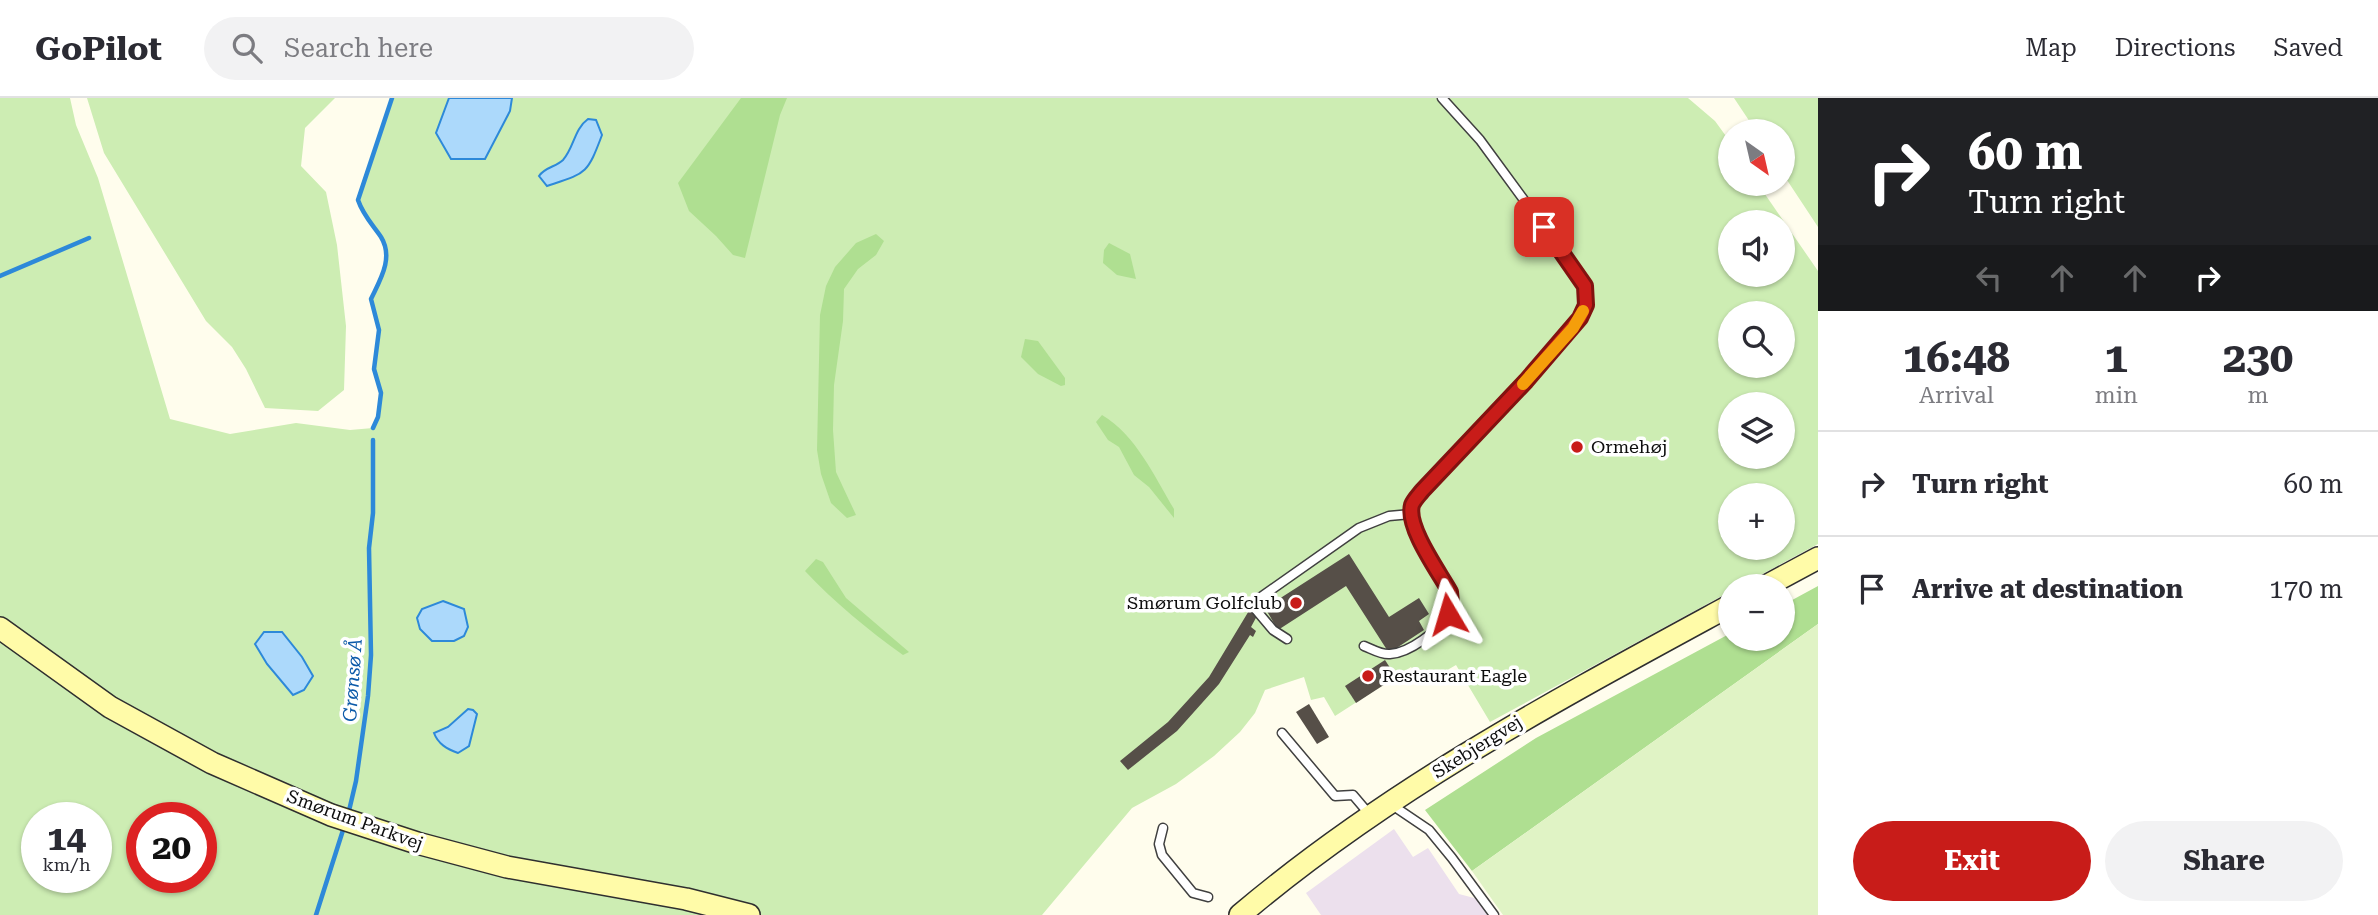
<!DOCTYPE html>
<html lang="en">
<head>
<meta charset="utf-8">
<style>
	:root { --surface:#fff; --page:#f2f2f3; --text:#2b2b33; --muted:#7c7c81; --line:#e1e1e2; --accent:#c81c19 }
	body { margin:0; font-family:"Roboto Serif",serif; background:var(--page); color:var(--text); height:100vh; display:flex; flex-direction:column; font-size:26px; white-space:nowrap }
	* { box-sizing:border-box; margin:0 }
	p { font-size:23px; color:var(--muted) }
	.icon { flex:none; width:38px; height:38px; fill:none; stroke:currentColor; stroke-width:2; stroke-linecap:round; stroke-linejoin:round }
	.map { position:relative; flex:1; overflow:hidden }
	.side { display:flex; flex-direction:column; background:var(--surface); width:560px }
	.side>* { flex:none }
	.hud { background:#202124; color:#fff; overflow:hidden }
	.needle { width:46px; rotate:146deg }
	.fabs { position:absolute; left:1718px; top:21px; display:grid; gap:14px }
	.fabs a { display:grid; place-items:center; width:77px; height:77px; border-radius:50%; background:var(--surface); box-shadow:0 2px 5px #0004; font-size:35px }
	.speed { position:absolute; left:21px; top:704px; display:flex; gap:14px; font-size:35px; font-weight:700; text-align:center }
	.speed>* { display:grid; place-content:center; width:91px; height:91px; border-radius:50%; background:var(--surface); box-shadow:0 2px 5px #0004; line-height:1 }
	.speed small { font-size:18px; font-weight:400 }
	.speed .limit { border:10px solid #d22; background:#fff; color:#111 }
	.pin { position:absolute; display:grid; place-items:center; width:60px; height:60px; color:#fff; margin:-30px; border-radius:14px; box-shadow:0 4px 10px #0006 }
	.me { position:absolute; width:77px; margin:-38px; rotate:353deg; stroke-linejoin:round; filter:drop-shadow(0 0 5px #0008) }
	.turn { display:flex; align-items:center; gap:24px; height:147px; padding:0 35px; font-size:32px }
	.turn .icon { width:91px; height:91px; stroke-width:2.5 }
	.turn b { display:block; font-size:49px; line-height:60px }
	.lanes { display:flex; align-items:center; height:66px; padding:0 35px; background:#0003; justify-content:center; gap:35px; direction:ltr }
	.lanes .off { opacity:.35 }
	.eta { display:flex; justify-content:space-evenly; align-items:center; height:119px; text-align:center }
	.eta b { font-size:42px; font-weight:700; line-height:49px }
	.button { display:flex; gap:14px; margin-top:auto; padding:14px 35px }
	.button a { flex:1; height:80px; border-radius:42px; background:var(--accent); color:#fff; font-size:28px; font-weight:700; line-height:80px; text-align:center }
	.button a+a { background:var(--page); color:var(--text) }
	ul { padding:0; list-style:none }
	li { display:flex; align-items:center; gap:21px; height:105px; padding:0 35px; border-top:2px solid var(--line) }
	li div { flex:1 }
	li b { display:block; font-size:26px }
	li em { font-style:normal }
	header { display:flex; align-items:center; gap:42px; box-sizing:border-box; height:98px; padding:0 35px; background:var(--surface); border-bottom:2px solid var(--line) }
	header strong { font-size:33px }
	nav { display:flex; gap:38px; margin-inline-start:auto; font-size:24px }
	.search { width:490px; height:63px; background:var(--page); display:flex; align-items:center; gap:18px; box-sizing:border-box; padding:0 24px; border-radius:38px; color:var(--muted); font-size:26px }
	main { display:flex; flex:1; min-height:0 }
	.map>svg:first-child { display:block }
</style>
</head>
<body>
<header>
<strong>GoPilot</strong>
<div class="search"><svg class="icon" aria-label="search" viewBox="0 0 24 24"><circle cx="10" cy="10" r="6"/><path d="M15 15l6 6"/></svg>Search here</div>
<nav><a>Map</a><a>Directions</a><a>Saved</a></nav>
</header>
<main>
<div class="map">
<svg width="1818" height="817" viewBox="0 0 1818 817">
	<rect width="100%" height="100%" fill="#fffded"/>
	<path fill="#ece0ed" d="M1394 731 1413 759 1428 750 1459 796 1478 801 1489 817H1321L1306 795Z"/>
	<g fill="#cdedb3" fill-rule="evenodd">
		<path d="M0 0H70L76 27 98 80 170 321 230 336 296 325 350 332 373 330 378 319 381 295 374 271 379 232 371 201C380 182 394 160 381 139 372 126 363 117 358 102L392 0H1688L1715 23 1731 45V86H1758L1818 173V446L1740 488H1731V493L1490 624 1456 567 1423 586 1411 569 1335 618 1324 599 1311 602 1304 579 1265 592 1255 615 1240 634 1214 658 1176 686 1132 710 1042 817H0ZM1731 124H1783V177H1731ZM1731 215H1783V268H1731ZM1731 306H1783V359H1731ZM1731 397H1783V450H1731ZM37 719H96V779H37ZM142 719H201V779H142Z"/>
		<path d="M87 0H335L305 30 301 68 326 94 337 147 346 228 344 292 318 313 265 310 246 271 232 249 206 223 104 55Z"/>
		<path d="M1734 0H1818V129L1783 76V33H1756Z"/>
	</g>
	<g fill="#afdf91">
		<path d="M741 0H787L780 17 745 160 733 157 716 138 689 113 678 85Z"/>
		<path d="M876 136 884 143 876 157 858 171 844 191 843 223 834 287 833 332 836 374 856 417 847 420 831 405 821 376 817 352 820 217 826 188 835 169 856 145Z"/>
		<path d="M1109 145 1130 156 1136 181 1117 177 1103 165 1104 152Z"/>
		<path d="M1025 241 1038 243 1065 280V287L1061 288 1038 276 1021 259Z"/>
		<path d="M1102 317C1136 337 1154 378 1174 411V420L1149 389 1134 377 1119 349 1108 342 1096 324Z"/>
		<path d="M816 461 823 464 846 500 909 554 903 557C868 532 834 504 805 473Z"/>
		<path d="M1818 488V526L1472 773 1425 712 1536 640 1731 535V541H1783V507Z"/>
	</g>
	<path fill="#e0f3c5" d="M1818 526V817H1503L1472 773Z"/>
	<g fill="#acd9fb" stroke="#2d89d9" stroke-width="2">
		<path d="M449 0H512L510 13 485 61H451L436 35Z"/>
		<path d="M588 21 596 22 602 37C587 77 586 75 547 88L539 78C545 69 556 69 563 62 574 50 574 31 588 21Z"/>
		<path d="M443 503 464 511 468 529 464 538 454 543H432L420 531 417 520 422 511Z"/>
		<path d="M264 534H282L302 559 313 578 304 592 293 597 267 566 255 546Z"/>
		<path d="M468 611 473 612 477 616 469 648 458 655C447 651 438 646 434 635L448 629Z"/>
	</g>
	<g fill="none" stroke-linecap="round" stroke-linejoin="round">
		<g stroke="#2d89d9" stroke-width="4.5">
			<path d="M0 178 89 140"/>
			<path d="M373 330 378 319 381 295 374 271 379 232 371 201C380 182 394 160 381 139 372 126 363 117 358 102L392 0"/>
			<path d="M348 717 356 683 368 598 371 557 369 450 373 415V342"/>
			<path d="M316 817 344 729"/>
		</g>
	</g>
	<g fill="#564f48">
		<path d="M1349 456 1389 519 1419 500 1429 516 1419 523 1424 532 1389 555 1346 488 1278 532 1265 510Z"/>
		<path d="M1250 511 1258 516 1251 529 1256 533 1253 539 1250 537 1219 586 1177 633 1128 672 1120 663 1168 624 1209 579Z"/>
		<path d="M1385 562 1396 579 1356 605 1345 588Z"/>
		<path d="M1309 606 1329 639 1317 646 1296 614Z"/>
	</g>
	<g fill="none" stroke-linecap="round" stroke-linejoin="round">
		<g stroke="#404040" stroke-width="11">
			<g id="lane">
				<path d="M1287 541 1273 532 1251 506 1359 430 1389 418 1411 416"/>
				<path d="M1364 548C1372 551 1381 557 1390 556 1409 555 1439 533 1448 516 1452 509 1451 502 1450 494 1439 475 1406 428 1412 407 1414 402 1419 397 1422 393L1573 230C1589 207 1590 197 1576 173L1480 42 1442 0"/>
				<path d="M1282 635 1335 698 1353 697 1370 717"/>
				<path d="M1392 707 1429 732 1452 760 1494 817"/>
				<path d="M1163 730 1159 746 1162 757 1193 795 1208 799"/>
			</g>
		</g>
		<g stroke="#2f2f2f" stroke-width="24">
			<g id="secondary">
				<path d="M1766 488 1818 460"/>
				<path d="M0 530 110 609 212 665 331 717 417 745 507 769 686 801 749 817"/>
				<path d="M1240 817C1390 690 1560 600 1731 507"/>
			</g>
		</g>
		<use href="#lane" stroke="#fff" stroke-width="8"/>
		<use href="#secondary" stroke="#fffba8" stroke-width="21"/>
	</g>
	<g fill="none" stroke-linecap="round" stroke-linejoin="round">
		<g stroke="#821210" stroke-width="18">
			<path id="route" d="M1448 516 1451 505 1450 494C1439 474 1406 429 1412 407 1414 402 1419 397 1422 393L1526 283 1580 220 1586 207 1585 188 1544 129"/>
		</g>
		<use href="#route" stroke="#c81c19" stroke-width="12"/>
		<path stroke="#f59e0b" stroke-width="12" d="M1523 286 1573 230 1583 213"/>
	</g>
	<g fill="#c81c19" stroke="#fff" stroke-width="2.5">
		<circle cx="1577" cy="349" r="7"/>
		<circle cx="1296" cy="505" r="7"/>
		<circle cx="1368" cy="578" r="7"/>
	</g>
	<g text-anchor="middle" stroke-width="7" stroke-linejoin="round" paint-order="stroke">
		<g font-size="18" fill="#0d0d0d" stroke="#fff" text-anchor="start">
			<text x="1591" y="355">Ormehøj</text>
			<text x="1282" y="511" text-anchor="end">Smørum Golfclub</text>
			<text x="1382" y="584">Restaurant Eagle</text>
		</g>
		<g font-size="18" fill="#0d0d0d" stroke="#fff">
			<text transform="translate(1477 649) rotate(-32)" y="6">Skebjergvej</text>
			<text transform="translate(355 722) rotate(20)" y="6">Smørum Parkvej</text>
		</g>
		<g font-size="19" font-style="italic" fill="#0c5aa9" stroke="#fff">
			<text transform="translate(352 582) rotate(-86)" y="7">Grønsø Å</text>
		</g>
	</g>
</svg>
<div class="fabs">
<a><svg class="needle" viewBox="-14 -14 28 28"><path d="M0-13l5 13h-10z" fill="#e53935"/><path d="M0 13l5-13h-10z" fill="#7c7c81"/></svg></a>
<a><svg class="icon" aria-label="sound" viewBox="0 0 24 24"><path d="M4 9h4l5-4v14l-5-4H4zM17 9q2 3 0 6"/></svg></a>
<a><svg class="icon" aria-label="search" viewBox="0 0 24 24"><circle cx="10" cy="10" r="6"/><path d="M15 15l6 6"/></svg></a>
<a><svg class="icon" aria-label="layers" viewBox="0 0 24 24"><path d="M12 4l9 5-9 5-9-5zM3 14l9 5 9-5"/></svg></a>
<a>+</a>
<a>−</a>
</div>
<div class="speed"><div>14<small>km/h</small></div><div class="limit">20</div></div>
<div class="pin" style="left:1544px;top:129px;background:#d93025"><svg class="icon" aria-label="arrive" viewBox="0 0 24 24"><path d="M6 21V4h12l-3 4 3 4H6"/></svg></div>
<svg class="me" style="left:1448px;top:516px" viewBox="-20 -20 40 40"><path d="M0-17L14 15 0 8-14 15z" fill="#c81c19" stroke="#fff" stroke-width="4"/></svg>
</div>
<section class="side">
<div class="hud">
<div class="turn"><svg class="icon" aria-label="right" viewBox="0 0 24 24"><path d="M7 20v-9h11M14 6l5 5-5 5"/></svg><div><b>60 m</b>Turn right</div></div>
<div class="lanes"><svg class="icon off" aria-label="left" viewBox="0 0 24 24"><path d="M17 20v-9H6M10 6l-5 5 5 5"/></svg><svg class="icon off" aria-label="ahead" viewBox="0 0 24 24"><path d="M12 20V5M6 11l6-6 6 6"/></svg><svg class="icon off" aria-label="ahead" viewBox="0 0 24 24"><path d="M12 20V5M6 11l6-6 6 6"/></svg><svg class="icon" aria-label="right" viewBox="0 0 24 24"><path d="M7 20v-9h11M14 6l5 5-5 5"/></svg></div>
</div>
<div class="eta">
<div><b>16:48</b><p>Arrival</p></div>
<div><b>1</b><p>min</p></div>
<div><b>230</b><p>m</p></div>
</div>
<ul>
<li><svg class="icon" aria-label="right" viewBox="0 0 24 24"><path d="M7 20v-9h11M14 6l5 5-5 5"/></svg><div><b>Turn right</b></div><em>60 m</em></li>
<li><svg class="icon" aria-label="arrive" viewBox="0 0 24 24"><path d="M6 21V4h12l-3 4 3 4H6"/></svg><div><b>Arrive at destination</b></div><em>170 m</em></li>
</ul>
<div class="button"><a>Exit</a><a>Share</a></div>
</section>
</main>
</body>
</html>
